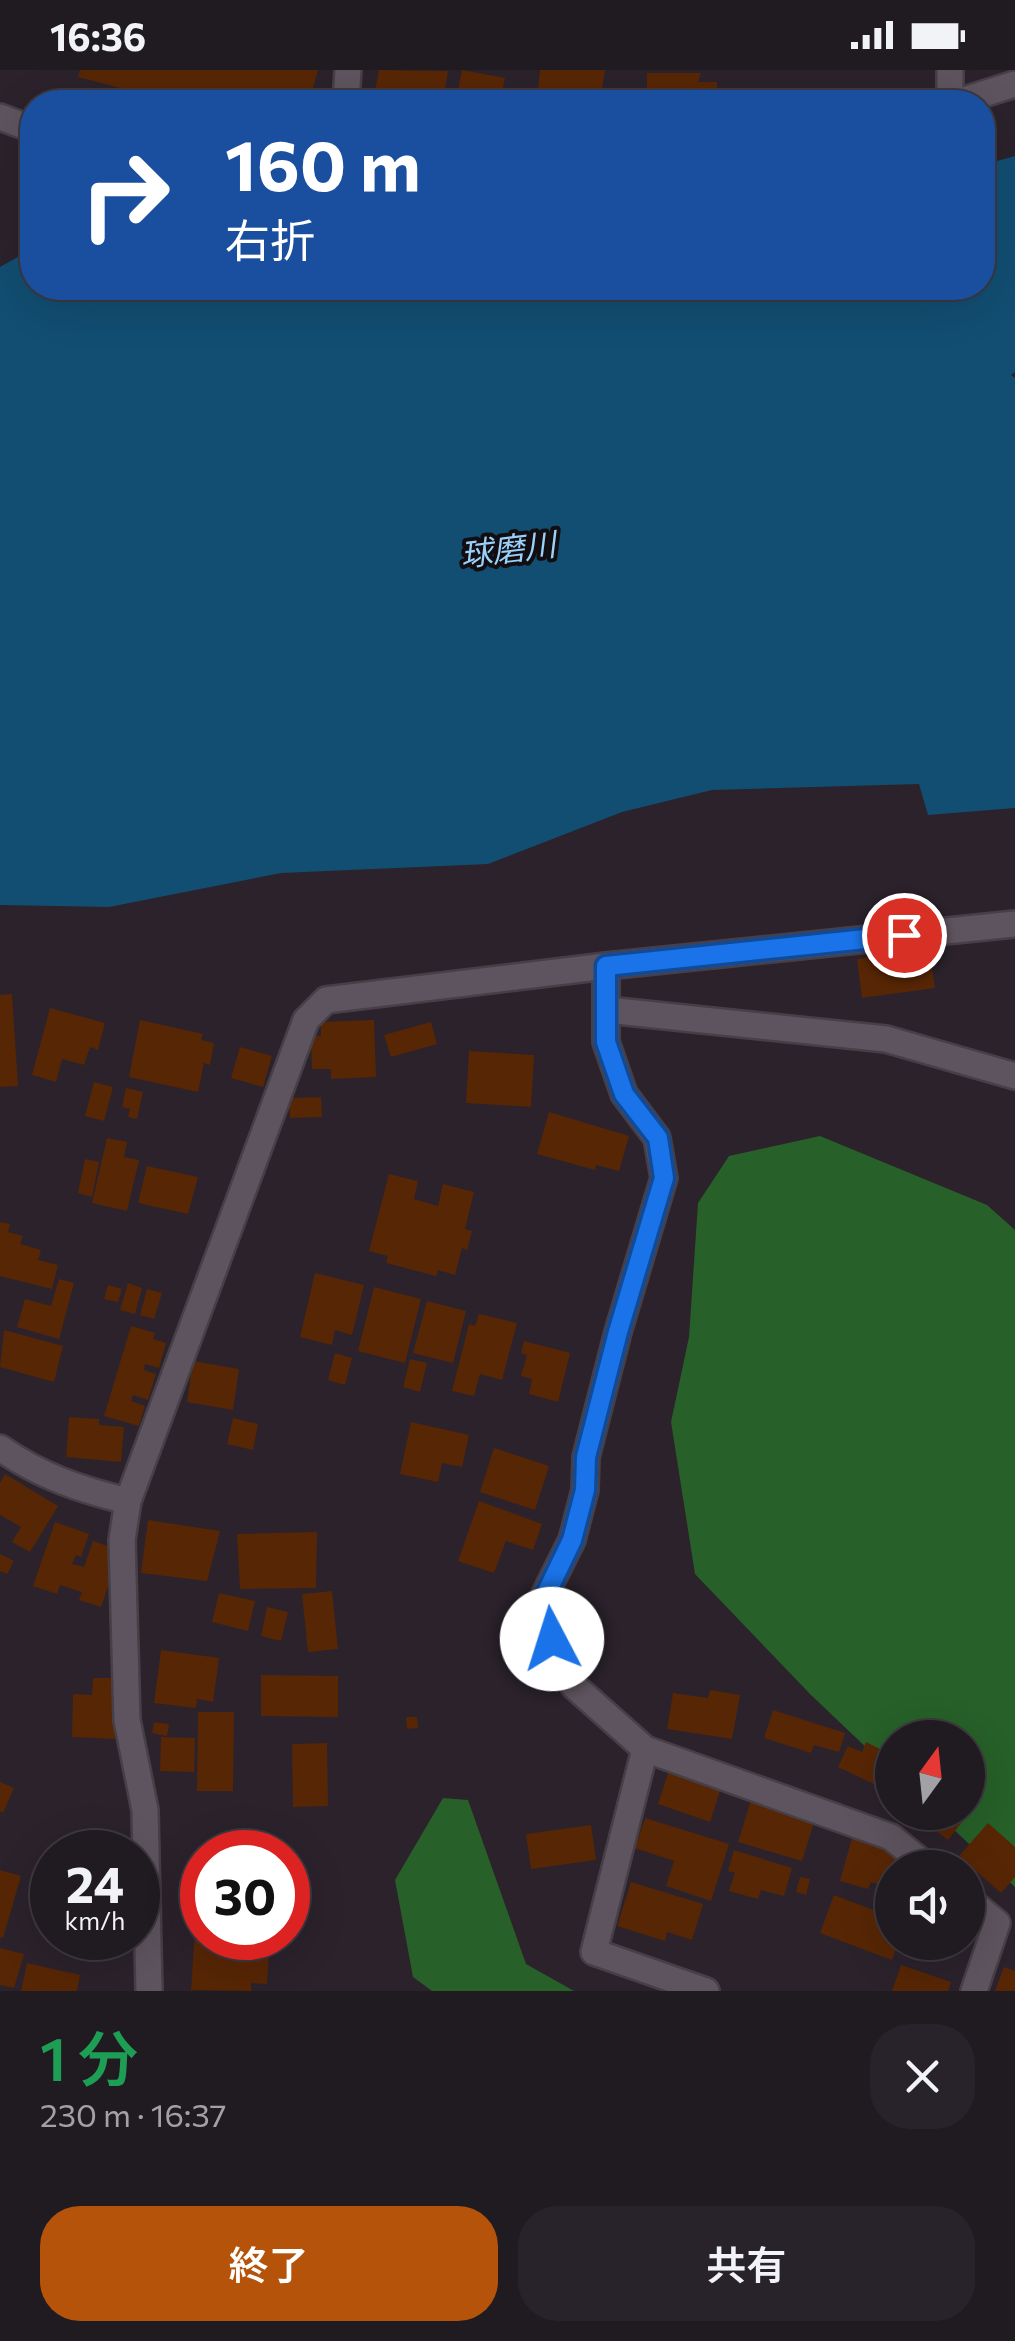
<!DOCTYPE html>
<html lang="ja">
<head>
<meta charset="utf-8">
<style>
	:root { --surface:#201a21; --page:#28232a; --text:#f1f3f6; --muted:#a2a1a5; --line:#3d383f; --accent:#b45309 }
	body { margin:0; font-family:Commissioner,"Noto Sans JP",sans-serif; background:var(--page); color:var(--text); height:100vh; display:flex; flex-direction:column; font-size:38px; white-space:nowrap }
	* { box-sizing:border-box; margin:0 }
	p { font-size:32px; color:var(--muted) }
	.icon { flex:none; width:55px; height:55px; fill:none; stroke:currentColor; stroke-width:2; stroke-linecap:round; stroke-linejoin:round }
	.map { position:relative; height:1921px; overflow:hidden }
	.details { display:flex; flex-direction:column; background:var(--surface); flex:1 }
	.details>* { flex:none }
	.banner { position:absolute; left:20px; top:20px; width:975px; height:210px; border-radius:40px; box-shadow:0 10px 40px #0002,0 0 0 2px var(--line); background:#1a4fa0; color:#fff; overflow:hidden }
	.needle { width:65px; rotate:15deg }
	.fabs { position:absolute; left:875px; top:1650px; display:grid; gap:20px }
	.fabs a { display:grid; place-items:center; width:110px; height:110px; border-radius:50%; background:var(--surface); box-shadow:0 10px 40px #0002,0 0 0 2px var(--line); font-size:50px }
	.speed { position:absolute; left:30px; top:1760px; display:flex; gap:20px; font-size:50px; font-weight:700; text-align:center }
	.speed>* { display:grid; place-content:center; width:130px; height:130px; border-radius:50%; background:var(--surface); box-shadow:0 10px 40px #0002,0 0 0 2px var(--line); line-height:1 }
	.speed small { font-size:25px; font-weight:400 }
	.speed .limit { border:15px solid #d22; background:#fff; color:#111 }
	.pin { position:absolute; display:grid; place-items:center; width:85px; height:85px; color:#fff; margin:-42px; border:5px solid #fff; border-radius:50%; box-shadow:0 2px 10px #0007 }
	.me { position:absolute; width:110px; margin:-55px; rotate:355deg; stroke-linejoin:round; filter:drop-shadow(0 0 8px #0008) }
	.turn { display:flex; align-items:center; gap:35px; height:210px; padding:0 40px; font-size:45px }
	.turn .icon { width:130px; height:130px; stroke-width:2.5 }
	.turn b { display:block; font-size:70px; line-height:85px }
	.round { display:grid; place-items:center; flex:none; width:105px; height:105px; border-radius:40px; background:var(--page) }
	.head { display:flex; align-items:center; justify-content:space-between; height:170px; padding:0 40px }
	h1 { font-size:60px; font-weight:600; line-height:75px; color:#1e9e55 }
	.primary-button { display:flex; gap:20px; margin-top:auto; padding:20px 40px }
	.primary-button a { flex:1; height:115px; border-radius:40px; background:var(--accent); color:#fff; font-size:40px; font-weight:600; line-height:115px; text-align:center }
	.primary-button a+a { background:var(--page); color:var(--text) }
	.status { display:flex; justify-content:space-between; align-items:center; height:70px; padding:0 50px; background:var(--surface); direction:ltr }
	.status svg { height:28px; fill:currentColor }
	.map>svg:first-child { display:block }
</style>
</head>
<body>
<div class="status"><b>16:36</b><svg viewBox="0 0 49 12"><path d="M0 12V9h3v3zM5 12V6h3v6zM10 12V3h3v9zM15 12V0h3v12zM26 1h20v11H26zM47 4h2v5h-2z"/></svg></div>
<div class="map">
<svg width="1015" height="1921" viewBox="0 0 1015 1921">
	<rect width="100%" height="100%" fill="#2b222c"/>
	<g fill="#276028">
		<path d="M820 1066 987 1135 1015 1160V1817L936 1743 968 1742V1668H892V1702L811 1625 695 1504 671 1352 689 1267 698 1133 729 1086Z"/>
		<path d="M443 1728 468 1730 526 1894 574 1921H432L413 1907 395 1810Z"/>
	</g>
	<path fill="#114e72" d="M1015 86V302L1011 305 1015 308V738L928 745 919 714 712 720 622 742 488 794 281 803 109 837 0 835V197L32 179V218H982L983 95Z"/>
	<g fill="#572605">
		<path d="M80 0H318L309 32H175L78 7Z"/>
		<path d="M379 0 448 1 443 32H406L374 27Z"/>
		<path d="M462 0 505 8 500 32H456Z"/>
		<path d="M540 0H605L600 32 537 29Z"/>
		<path d="M647 3H701L698 12H717L718 32H647Z"/>
		<path d="M929 879 935 918 862 928 857 889Z"/>
		<path d="M12 924 18 1016 0 1017V925Z"/>
		<path d="M50 938 105 953 98 980 90 977 84 995 62 989 56 1012 32 1005Z"/>
		<path d="M140 950 203 964 201 970 214 973 210 995 204 993 198 1022 129 1007Z"/>
		<path d="M374 950 376 1007 331 1009V999H312L311 966H321V952Z"/>
		<path d="M431 952 437 974 391 987 384 965Z"/>
		<path d="M240 977 272 986 263 1017 231 1008Z"/>
		<path d="M469 981 534 985 531 1037 466 1033Z"/>
		<path d="M94 1012 113 1017 104 1051 85 1046Z"/>
		<path d="M126 1018 143 1022 137 1049 128 1047 130 1039 122 1037Z"/>
		<path d="M321 1027 322 1047 290 1048 289 1028Z"/>
		<path d="M549 1042 629 1066 619 1101 596 1095 595 1100 537 1084Z"/>
		<path d="M107 1068 127 1072 124 1087 139 1090 127 1141 92 1133Z"/>
		<path d="M85 1089 99 1092 92 1127 78 1123Z"/>
		<path d="M147 1096 198 1107 188 1144 138 1133Z"/>
		<path d="M389 1104 418 1111 414 1129 438 1136 443 1114 474 1122 465 1159 472 1161 467 1180 462 1178 455 1205 438 1200 436 1206 386 1193 388 1186 369 1181Z"/>
		<path d="M0 1152 10 1154 8 1162 23 1166 20 1174 41 1180 38 1190 58 1195 52 1219 0 1206Z"/>
		<path d="M315 1203 364 1215 352 1265 335 1260 332 1275 300 1267Z"/>
		<path d="M59 1209 74 1213 59 1269 17 1257 25 1229 51 1236Z"/>
		<path d="M128 1213 142 1218 135 1244 120 1240Z"/>
		<path d="M108 1215 122 1219 118 1232 104 1229Z"/>
		<path d="M374 1217 421 1229 405 1293 358 1281Z"/>
		<path d="M147 1219 162 1223 154 1249 140 1245Z"/>
		<path d="M427 1231 466 1241 453 1293 413 1283Z"/>
		<path d="M479 1244 517 1253 502 1310 480 1304 474 1326 452 1321 469 1254 475 1256Z"/>
		<path d="M131 1256 155 1263 153 1269 166 1273 159 1298 145 1294 144 1300 156 1304 148 1330 133 1325 131 1331 145 1336 139 1356 104 1346Z"/>
		<path d="M4 1260 63 1276 54 1312 0 1297Z"/>
		<path d="M524 1271 570 1283 558 1332 529 1324 532 1309 521 1306 527 1285 521 1283Z"/>
		<path d="M335 1283 352 1288 345 1315 328 1310Z"/>
		<path d="M410 1289 427 1293 420 1322 403 1317Z"/>
		<path d="M193 1291 239 1299 233 1340 187 1332Z"/>
		<path d="M69 1347 99 1349V1355L124 1357 121 1392 66 1387Z"/>
		<path d="M233 1348 258 1354 253 1380 227 1374Z"/>
		<path d="M411 1352 469 1365 462 1397 442 1393 438 1412 400 1404Z"/>
		<path d="M494 1378 549 1396 535 1440 480 1422Z"/>
		<path d="M5 1404 58 1436 30 1482 12 1472 21 1457 0 1445V1413Z"/>
		<path d="M479 1431 542 1454 533 1480 506 1471 494 1503 458 1491Z"/>
		<path d="M148 1450 220 1461 207 1511 141 1503Z"/>
		<path d="M55 1452 89 1464 81 1487 76 1485 72 1494 84 1497 93 1471 113 1478 109 1490 116 1493 101 1537 79 1530 82 1522 60 1515 57 1524 33 1516Z"/>
		<path d="M317 1462 316 1518 240 1519 237 1464Z"/>
		<path d="M0 1484 14 1491 7 1504 0 1501Z"/>
		<path d="M332 1521 338 1579 308 1582 302 1524Z"/>
		<path d="M219 1523 255 1531 248 1561 212 1552Z"/>
		<path d="M267 1537 288 1542 281 1571 261 1566Z"/>
		<path d="M161 1580 219 1588 213 1632 197 1629 196 1638 154 1633Z"/>
		<path d="M261 1605 338 1606V1647L261 1646Z"/>
		<path d="M93 1608H116L115 1669 72 1667 73 1624 92 1625Z"/>
		<path d="M710 1620 740 1625 732 1669 667 1659 673 1623 708 1628Z"/>
		<path d="M773 1640 845 1663 839 1682 814 1675 811 1683 764 1668Z"/>
		<path d="M198 1642H234L233 1721H197Z"/>
		<path d="M406 1647H417L418 1658 407 1659Z"/>
		<path d="M154 1652 169 1654 167 1666 152 1663Z"/>
		<path d="M161 1667 195 1668 194 1702 160 1701Z"/>
		<path d="M866 1672 890 1684 876 1715 838 1697 848 1676 862 1682Z"/>
		<path d="M327 1673 328 1736 293 1737 292 1674Z"/>
		<path d="M670 1697 722 1714 710 1752 658 1734Z"/>
		<path d="M0 1712 14 1718 3 1743 0 1741Z"/>
		<path d="M751 1730 815 1749 802 1791 738 1772Z"/>
		<path d="M968 1736 972 1739 948 1770 911 1742H968Z"/>
		<path d="M645 1748 729 1774 711 1831 666 1816 674 1791 635 1778Z"/>
		<path d="M988 1753 1015 1777V1807L1001 1823 959 1786Z"/>
		<path d="M591 1755 596 1790 531 1799 526 1764Z"/>
		<path d="M852 1768 902 1783 900 1792 908 1794 907 1798H892V1819L871 1812 868 1819 840 1811Z"/>
		<path d="M734 1780 792 1798 784 1826 761 1820 758 1829 729 1821 735 1803 728 1801Z"/>
		<path d="M0 1800 21 1806 3 1868 0 1867Z"/>
		<path d="M800 1807 810 1809 806 1825 796 1822Z"/>
		<path d="M631 1812 703 1834 692 1870 667 1862 665 1871 617 1856Z"/>
		<path d="M834 1825 892 1847V1872H898L892 1890 820 1863Z"/>
		<path d="M195 1859H202V1868H270L267 1914 251 1913V1921L191 1920Z"/>
		<path d="M914 1872H951L947 1887 912 1877Z"/>
		<path d="M0 1878 24 1884 14 1918 0 1915Z"/>
		<path d="M27 1893 80 1905 77 1921H21Z"/>
		<path d="M901 1895 951 1912 948 1921H892Z"/>
		<path d="M1004 1897 1015 1901V1921H995Z"/>
	</g>
	<g fill="none" stroke-linecap="round" stroke-linejoin="round">
		<g stroke="#473f47" stroke-width="30">
			<g id="minor">
				<path d="M950 0V32"/>
				<path d="M346 32 348 0"/>
				<path d="M958 32 1015 14"/>
				<path d="M0 47 32 59"/>
				<path d="M606 896V972L624 1024 657 1068 664 1108 618 1262 586 1387 585 1420 572 1470 545 1524 552 1569 574 1616 645 1679 594 1882 706 1921"/>
				<path d="M607 940 886 969 1015 1006"/>
				<path d="M0 1378C40 1406 81 1420 128 1431"/>
				<path d="M645 1679 891 1767 929 1798"/>
				<path d="M968 1829 997 1853 974 1921"/>
				<path d="M149 1921 145 1740 127 1650 122 1470 128 1431 306 950 326 930 606 896 1015 854"/>
			</g>
		</g>
		<use href="#minor" stroke="#5e545f" stroke-width="25"/>
	</g>
	<g fill="none" stroke-linecap="round" stroke-linejoin="round">
		<g stroke="#114b97" stroke-width="25">
			<path id="route" d="M552 1569 546 1524 572 1470 585 1420 586 1387 618 1262 664 1108 658 1068 624 1024 606 972V896L904 865"/>
		</g>
		<use href="#route" stroke="#1a73e8" stroke-width="18"/>
	</g>
	<g text-anchor="middle" stroke-width="8" stroke-linejoin="round" paint-order="stroke">
		<g font-size="32" font-style="italic" fill="#99d1fa" stroke="#110d11">
			<text transform="translate(508 480) rotate(-7)" y="11">球磨川</text>
		</g>
	</g>
</svg>
<div class="fabs">
<a><svg class="needle" viewBox="-14 -14 28 28"><path d="M0-13l5 13h-10z" fill="#e53935"/><path d="M0 13l5-13h-10z" fill="#a2a1a5"/></svg></a>
<a><svg class="icon" aria-label="sound" viewBox="0 0 24 24"><path d="M4 9h4l5-4v14l-5-4H4zM17 9q2 3 0 6"/></svg></a>
</div>
<div class="speed"><div>24<small>km/h</small></div><div class="limit">30</div></div>
<div class="pin" style="left:904px;top:865px;background:#d93025"><svg class="icon" aria-label="arrive" viewBox="0 0 24 24"><path d="M6 21V4h12l-3 4 3 4H6"/></svg></div>
<svg class="me" style="left:552px;top:1569px" viewBox="-20 -20 40 40"><circle r="19" fill="#fff"/><path d="M0-13L10 11 0 6-10 11z" fill="#1a73e8"/></svg>
<div class="banner">
<div class="turn"><svg class="icon" aria-label="right" viewBox="0 0 24 24"><path d="M7 20v-9h11M14 6l5 5-5 5"/></svg><div><b>160 m</b>右折</div></div>
</div>
</div>
<section class="details">
<div class="head"><div><h1>1 分</h1><p>230 m · 16:37</p></div><a class="round"><svg class="icon" aria-label="close" viewBox="0 0 24 24"><path d="M6 6l12 12M18 6L6 18"/></svg></a></div>
<div class="primary-button"><a>終了</a><a>共有</a></div>
</section>
</body>
</html>
